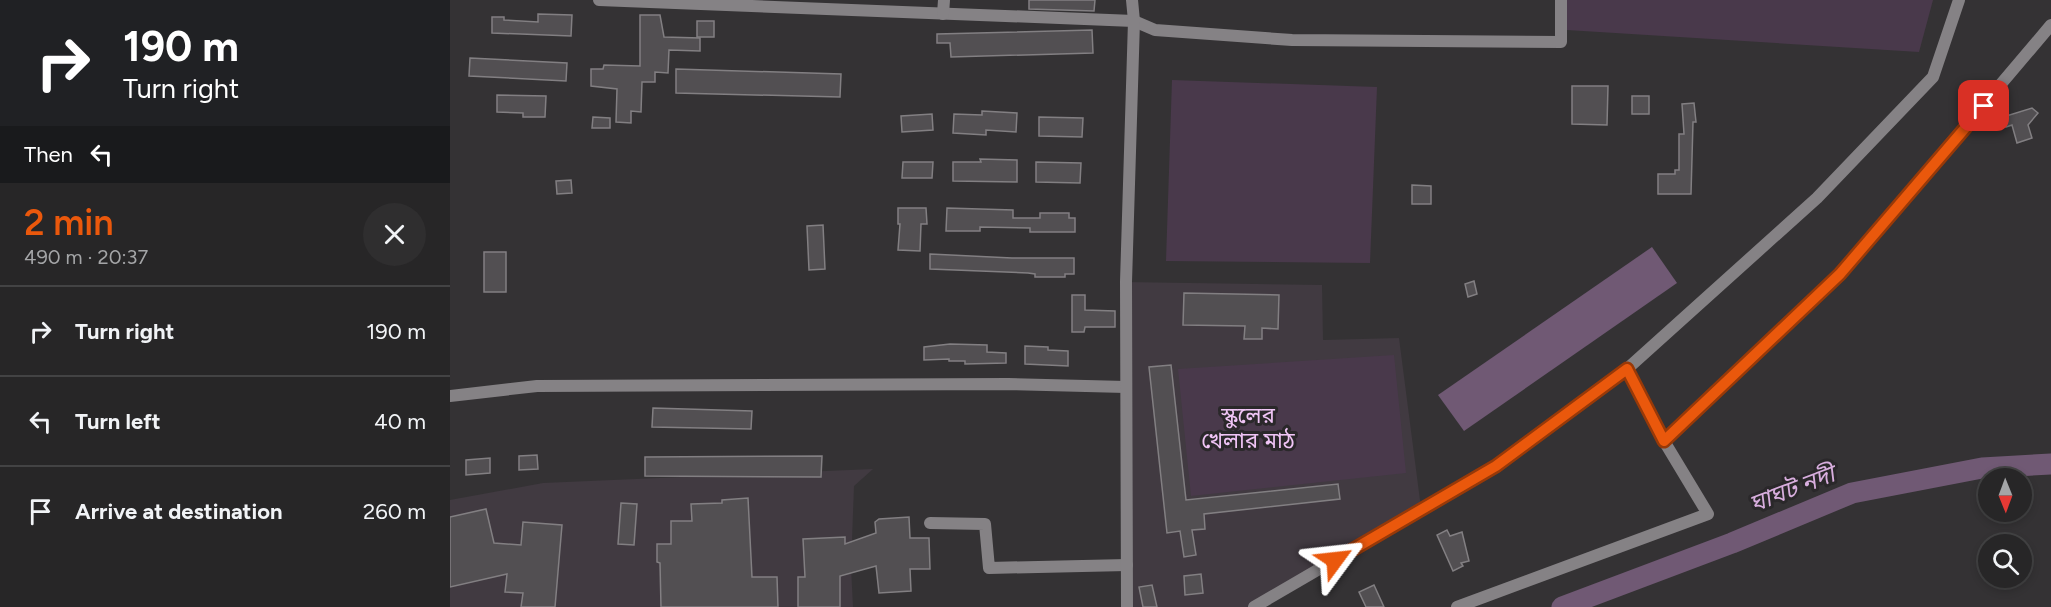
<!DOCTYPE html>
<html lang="en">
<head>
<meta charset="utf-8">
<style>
	:root { --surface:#272627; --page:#2f2e2f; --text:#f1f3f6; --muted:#a4a5a7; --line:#434344; --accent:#ea580c }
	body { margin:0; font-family:Figtree,"Noto Sans Bengali",sans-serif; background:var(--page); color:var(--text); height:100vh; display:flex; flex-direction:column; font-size:22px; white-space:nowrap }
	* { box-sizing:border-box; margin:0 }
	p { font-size:20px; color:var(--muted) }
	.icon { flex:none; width:33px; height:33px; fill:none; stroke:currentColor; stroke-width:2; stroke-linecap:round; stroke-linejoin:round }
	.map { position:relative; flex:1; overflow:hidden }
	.sheet { display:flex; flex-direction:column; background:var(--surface); width:450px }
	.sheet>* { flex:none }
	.guide { background:#202124; color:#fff; overflow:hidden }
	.needle { width:39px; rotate:179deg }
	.tools { position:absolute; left:1528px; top:468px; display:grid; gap:12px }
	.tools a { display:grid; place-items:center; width:54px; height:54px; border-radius:50%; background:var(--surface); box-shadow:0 3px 9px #0003,0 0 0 2px var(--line); font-size:30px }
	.pin { position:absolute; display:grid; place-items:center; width:51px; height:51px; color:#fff; margin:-26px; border-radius:12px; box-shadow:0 3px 9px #0006 }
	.me { position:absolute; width:66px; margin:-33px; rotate:60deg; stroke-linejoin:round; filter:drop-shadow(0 0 4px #0008) }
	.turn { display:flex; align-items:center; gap:21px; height:126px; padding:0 24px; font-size:27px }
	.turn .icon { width:78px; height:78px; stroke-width:2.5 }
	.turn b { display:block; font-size:42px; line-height:51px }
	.then { display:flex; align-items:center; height:57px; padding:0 24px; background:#0003; gap:12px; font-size:22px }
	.round { display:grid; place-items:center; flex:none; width:63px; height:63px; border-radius:32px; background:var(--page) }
	.overview { display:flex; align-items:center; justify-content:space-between; height:102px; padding:0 24px }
	h1 { font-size:36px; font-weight:600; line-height:45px; color:var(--accent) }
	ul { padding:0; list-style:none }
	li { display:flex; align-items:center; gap:18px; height:90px; padding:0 24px; border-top:2px solid var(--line) }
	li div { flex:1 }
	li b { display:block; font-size:22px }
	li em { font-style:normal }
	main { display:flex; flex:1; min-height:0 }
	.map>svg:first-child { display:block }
</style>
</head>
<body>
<main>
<section class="sheet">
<div class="guide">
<div class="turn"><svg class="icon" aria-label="right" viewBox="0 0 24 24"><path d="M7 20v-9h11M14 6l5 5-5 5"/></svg><div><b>190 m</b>Turn right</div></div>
<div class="then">Then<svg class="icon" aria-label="left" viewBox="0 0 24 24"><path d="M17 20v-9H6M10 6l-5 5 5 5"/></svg></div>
</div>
<div class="overview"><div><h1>2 min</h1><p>490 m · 20:37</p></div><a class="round"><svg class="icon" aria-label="close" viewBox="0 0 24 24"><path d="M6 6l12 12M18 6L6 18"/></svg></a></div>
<ul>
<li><svg class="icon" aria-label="right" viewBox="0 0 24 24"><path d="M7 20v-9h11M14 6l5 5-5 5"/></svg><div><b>Turn right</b></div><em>190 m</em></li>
<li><svg class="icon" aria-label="left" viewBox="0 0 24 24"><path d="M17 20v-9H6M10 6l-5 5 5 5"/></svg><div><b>Turn left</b></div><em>40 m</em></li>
<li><svg class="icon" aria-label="arrive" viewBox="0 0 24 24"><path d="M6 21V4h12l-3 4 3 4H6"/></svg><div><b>Arrive at destination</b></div><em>260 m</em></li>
</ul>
</section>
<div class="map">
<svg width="1601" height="607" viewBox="0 0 1601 607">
	<rect width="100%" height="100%" fill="#343234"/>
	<g fill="#413a41">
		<path d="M675 282 872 285 873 340 949 338 971 508 803 607H677Z"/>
		<path d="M423 469 404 486 401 567 403 607H0V500L93 483Z"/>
	</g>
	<g fill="#49394b">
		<path d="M1117 0H1483L1469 52 1117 30Z"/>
		<path d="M722 80 927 87 920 263 716 261Z"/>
		<path d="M944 355 956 473 741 496 728 369Z"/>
	</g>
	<path fill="#705974" d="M1202 247 1227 283 1014 431 988 395Z"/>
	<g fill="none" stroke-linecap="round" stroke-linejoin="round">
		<path stroke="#705974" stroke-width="21" d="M1112 607 1282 543 1402 493 1532 468 1601 464"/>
	</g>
	<g fill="#524f52" stroke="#827f82" stroke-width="1.5">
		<path d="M579 0H645L644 11 579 9Z"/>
		<path d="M88 14 122 15 121 36 42 33V17H54V20L88 22Z"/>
		<path d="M190 15H210L214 37 250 38V51L219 50 218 73 205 72V82H192L191 112 181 111V123L166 122 167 89 141 86V69H153L154 65 190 66Z"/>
		<rect x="247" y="21" width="17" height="16"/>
		<path d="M642 30 643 53 501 57 500 43H487V34Z"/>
		<path d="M20 58 117 63 116 81 19 76Z"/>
		<path d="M226 69 391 74 390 97 226 93Z"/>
		<path d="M1122 86H1158L1157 125 1122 124Z"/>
		<path d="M47 95 96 96 95 117H73V113L47 112Z"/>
		<rect x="1182" y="96" width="17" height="18"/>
		<path d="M1244 103 1246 122H1243L1241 194H1208V174H1225V170H1229V134H1234L1232 104Z"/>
		<path d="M1582 108 1588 113 1578 125 1582 138 1567 143 1562 125 1556 127 1553 117Z"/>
		<path d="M532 111 567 113 566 132 536 130V135L503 133 504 114 532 115Z"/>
		<path d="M482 114 483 130 452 132 451 116Z"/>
		<path d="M143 117 160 118V128H142Z"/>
		<path d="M589 117 633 118 632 137 589 136Z"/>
		<path d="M530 159 567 160V182L503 181V162H531Z"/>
		<path d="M453 162H483L482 178H452Z"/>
		<path d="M586 162 631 163 630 183 586 182Z"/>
		<path d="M121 180 122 193 107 194 106 181Z"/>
		<path d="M962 185 981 186V204H962Z"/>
		<path d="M448 208H476L477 224H471L470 251 448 250 450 224H448Z"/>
		<path d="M497 208 563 210V218H590V213H619V218H625V232H580V228L530 227V231H496Z"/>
		<path d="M373 225 375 269 359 270 357 226Z"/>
		<rect x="34" y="252" width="22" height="40"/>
		<path d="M480 254 562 258H624V274H615V277H585V274L578 273 480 269Z"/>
		<path d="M1024 281 1027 294 1018 297 1015 284Z"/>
		<path d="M734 293 829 295 828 329 812 328V339H794L795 326 733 325Z"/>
		<path d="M622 295H635V310L665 311V327H635L634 332H622Z"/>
		<path d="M500 344 537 345V352L556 353V363L515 364V361H499V359L474 360V347Z"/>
		<path d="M575 346 598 347V350L618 351V366L575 364Z"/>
		<path d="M721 365 736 500 888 484 890 499 754 514 755 529 742 530 746 555 734 557 730 531 717 533 699 367Z"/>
		<path d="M203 408 302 411 301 429 202 427Z"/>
		<path d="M87 455 88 469 69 470V456Z"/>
		<path d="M372 456 371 477 195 476V457Z"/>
		<path d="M40 458V473L16 475V460Z"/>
		<path d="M298 498 302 577H327L328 607H211L210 563 207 562V544H221V521H242L241 504 272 503V500Z"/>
		<path d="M171 503 187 504 184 545 168 544Z"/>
		<path d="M36 509 44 543 71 545 73 522 112 525 105 607H71L73 593 55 592 57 574 0 587V517Z"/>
		<path d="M459 517 460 538H479L480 569H460L461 591 429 593 426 566 390 576V607H348V577H355L353 539 395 537V544L426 533 425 522 429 519Z"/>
		<path d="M997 530 1000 536 1012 532 1019 561 1011 563 1013 566 1003 571 987 535Z"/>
		<path d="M751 574 753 593 735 595 734 576Z"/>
		<path d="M702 585 707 607H693L689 587Z"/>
		<path d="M924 585 934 607H916L909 592Z"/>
	</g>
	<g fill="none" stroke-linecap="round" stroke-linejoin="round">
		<g stroke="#858285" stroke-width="12">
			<path d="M149 0 684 21 705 30 842 40 1111 42V0"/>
			<path d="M493 14 494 0"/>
			<path d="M1177 369 1214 441"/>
			<path d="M0 396 87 386 558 384 676 387"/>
			<path d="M480 523 535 524 539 568 677 565"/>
			<path d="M677 607 676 282 684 21 682 0"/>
			<path d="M804 607 1046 466 1177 369 1367 198 1483 77 1509 0"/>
			<path d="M1007 607 1258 514 1214 441 1390 274 1601 25"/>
		</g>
	</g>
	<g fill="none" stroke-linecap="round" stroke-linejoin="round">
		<g stroke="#983908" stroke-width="15">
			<path id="route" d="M885 560 1046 466 1177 369 1214 441 1390 274 1534 106"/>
		</g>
		<use href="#route" stroke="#ea580c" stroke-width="10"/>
	</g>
	<g text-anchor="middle" stroke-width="6" stroke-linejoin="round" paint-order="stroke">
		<g font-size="22" fill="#f0c5f6" stroke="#2a282a">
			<text x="798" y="423">স্কুলের<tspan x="798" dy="25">খেলার মাঠ</tspan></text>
		</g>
		<g font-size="24" font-style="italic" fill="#d8aede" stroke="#2a282a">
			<text transform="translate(1342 489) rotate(-21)" y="8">ঘাঘট নদী</text>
		</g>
	</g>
</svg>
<div class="tools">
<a><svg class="needle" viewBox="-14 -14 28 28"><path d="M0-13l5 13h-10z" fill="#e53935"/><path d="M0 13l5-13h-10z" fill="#a4a5a7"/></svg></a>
<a><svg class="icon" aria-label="search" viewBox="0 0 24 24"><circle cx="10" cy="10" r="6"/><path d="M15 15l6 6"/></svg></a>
</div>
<div class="pin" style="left:1534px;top:106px;background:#d93025"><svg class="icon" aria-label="arrive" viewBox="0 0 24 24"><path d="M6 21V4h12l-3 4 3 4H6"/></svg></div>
<svg class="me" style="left:885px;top:560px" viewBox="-20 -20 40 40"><path d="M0-17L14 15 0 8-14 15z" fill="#ea580c" stroke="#fff" stroke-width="4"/></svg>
</div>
</main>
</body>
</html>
